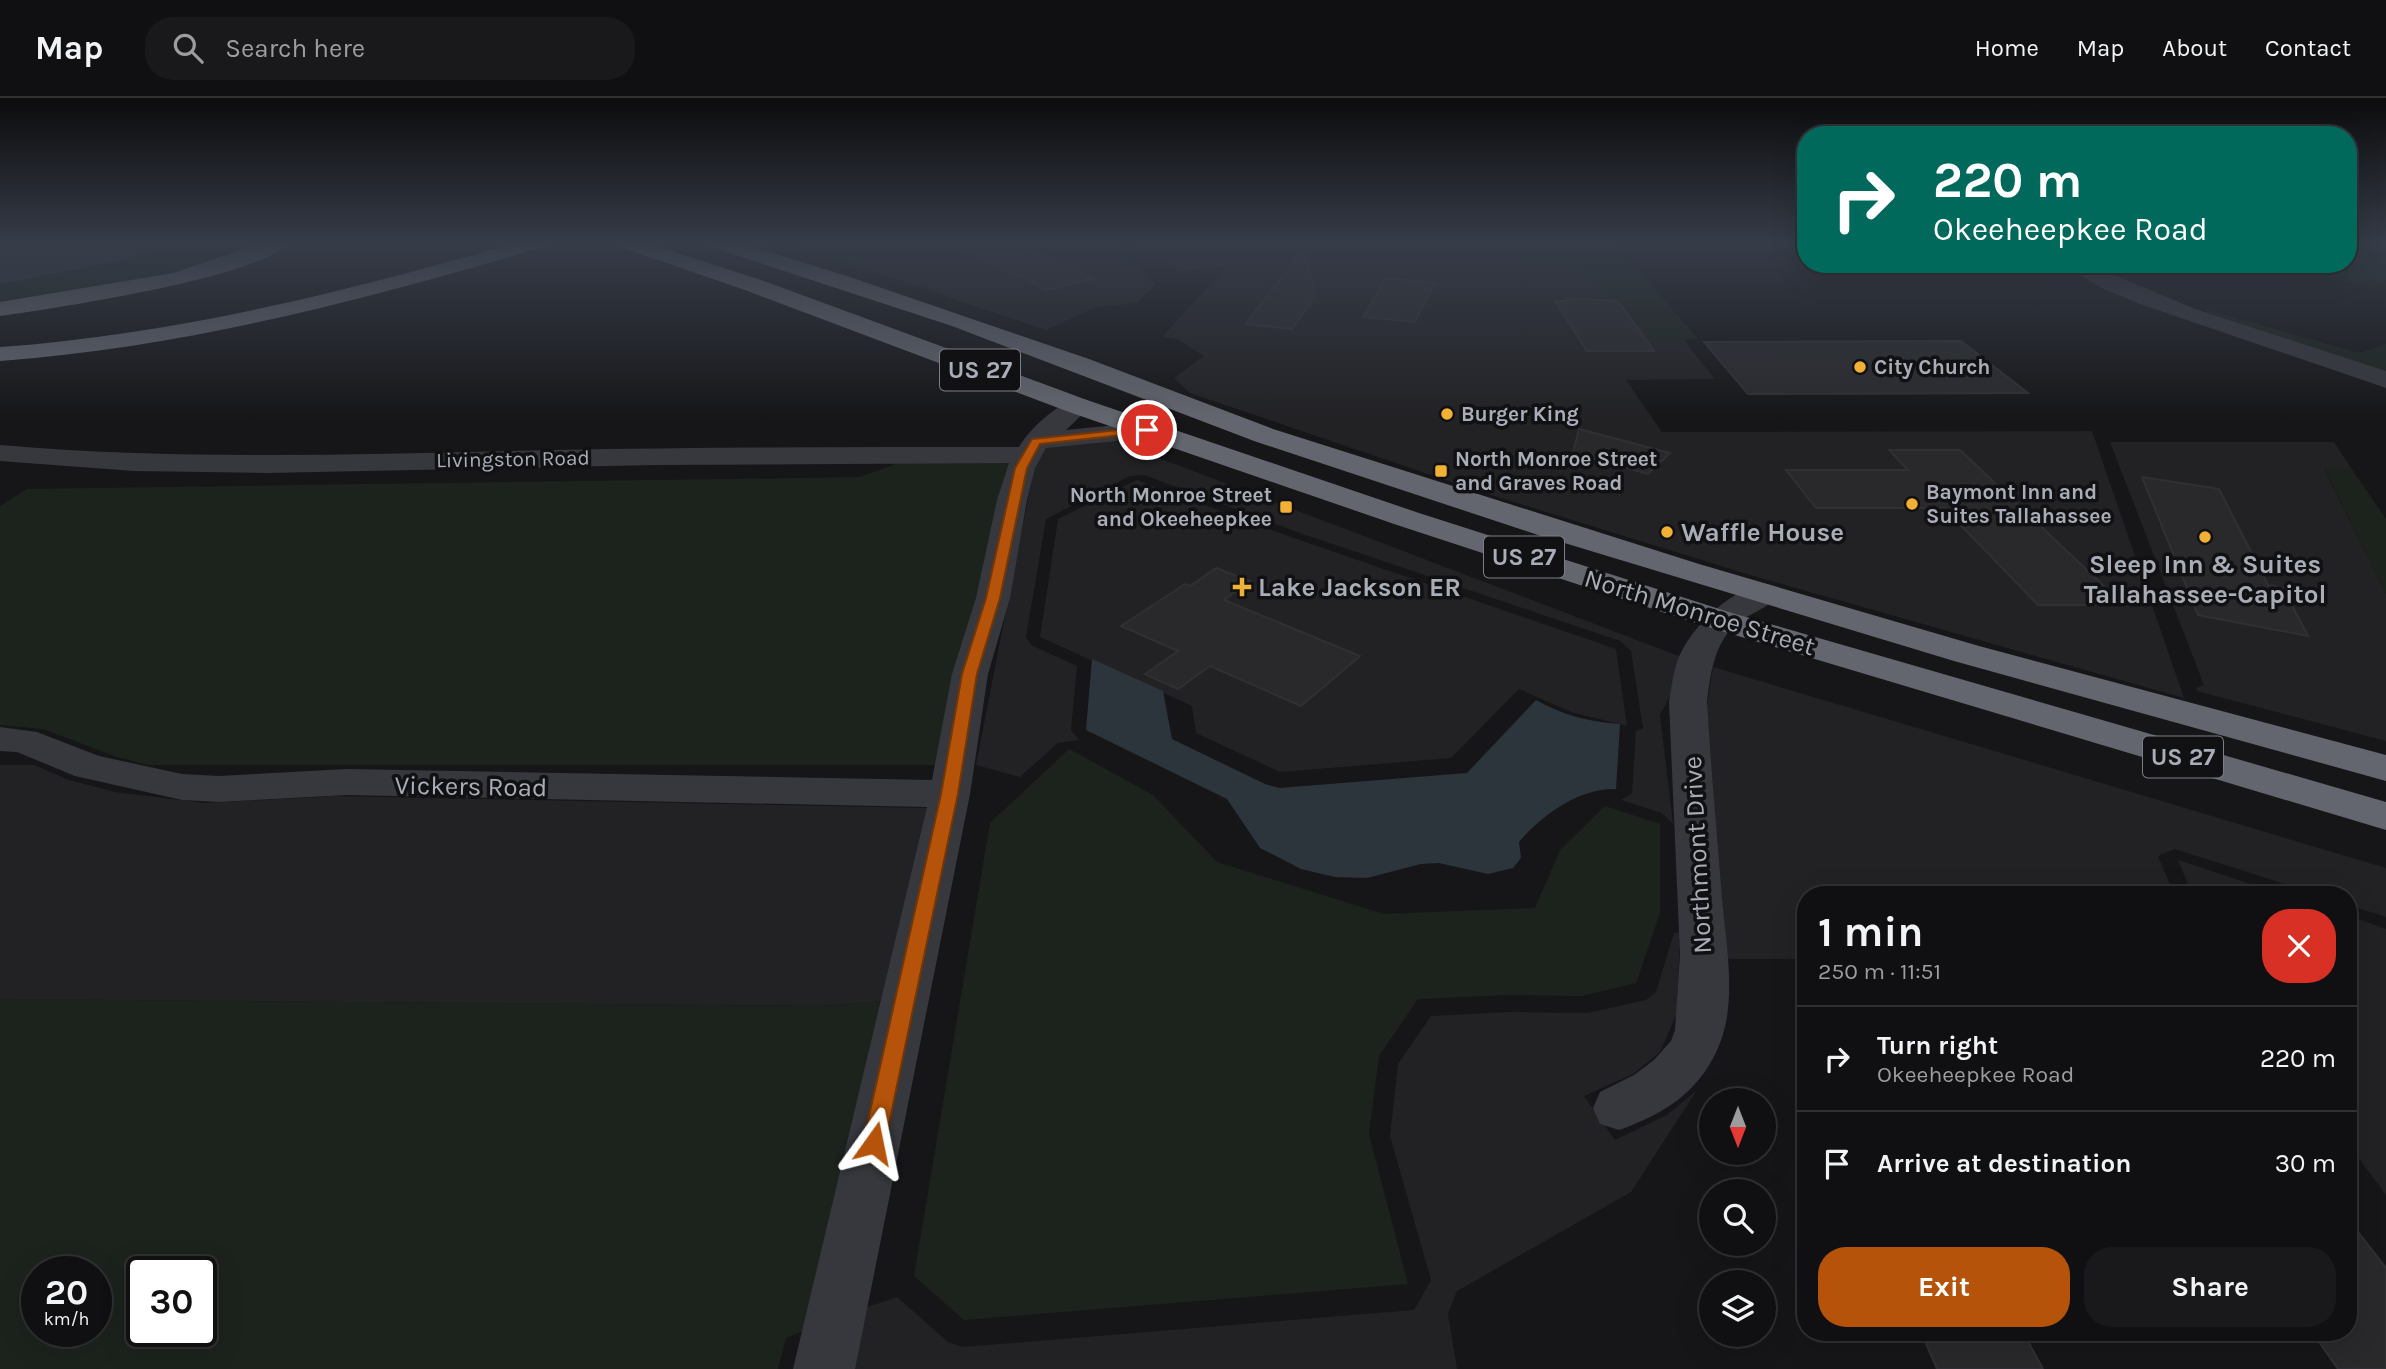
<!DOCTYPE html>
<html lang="en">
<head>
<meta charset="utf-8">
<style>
	:root { --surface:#101012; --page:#19191b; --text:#f1f3f6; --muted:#9c9d9f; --line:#303032; --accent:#b45309 }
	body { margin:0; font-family:Karla,sans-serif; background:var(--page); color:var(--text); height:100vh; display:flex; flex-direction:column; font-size:26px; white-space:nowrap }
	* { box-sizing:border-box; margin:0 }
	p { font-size:23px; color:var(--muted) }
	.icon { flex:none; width:38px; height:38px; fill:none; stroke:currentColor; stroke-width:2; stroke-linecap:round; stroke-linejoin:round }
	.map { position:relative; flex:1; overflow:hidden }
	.details { position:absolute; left:1797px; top:788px; width:560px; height:455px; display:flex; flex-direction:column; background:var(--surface); border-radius:28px; box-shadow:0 7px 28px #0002,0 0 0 2px var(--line) }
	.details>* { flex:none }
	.top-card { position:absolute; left:1797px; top:28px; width:560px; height:147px; border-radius:28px; box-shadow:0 7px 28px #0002,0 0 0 2px var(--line); background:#00695c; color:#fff; overflow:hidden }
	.needle { width:46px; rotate:180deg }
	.fabs { position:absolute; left:1699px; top:990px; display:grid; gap:14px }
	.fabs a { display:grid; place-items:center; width:77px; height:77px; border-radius:50%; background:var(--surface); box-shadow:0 7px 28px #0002,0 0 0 2px var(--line); font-size:35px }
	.speed { position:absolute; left:21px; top:1158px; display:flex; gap:14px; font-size:35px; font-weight:700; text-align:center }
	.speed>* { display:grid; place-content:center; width:91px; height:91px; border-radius:50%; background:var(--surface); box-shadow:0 7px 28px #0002,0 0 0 2px var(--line); line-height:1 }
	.speed small { font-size:18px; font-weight:400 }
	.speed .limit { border:4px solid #111; border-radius:10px; background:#fff; color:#111 }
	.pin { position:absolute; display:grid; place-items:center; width:60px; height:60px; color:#fff; margin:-30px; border:4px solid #fff; border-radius:50%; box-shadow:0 2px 7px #0007 }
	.me { position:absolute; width:77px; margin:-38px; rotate:12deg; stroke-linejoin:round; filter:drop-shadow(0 0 5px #0008) }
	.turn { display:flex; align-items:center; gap:24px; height:147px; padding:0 21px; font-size:32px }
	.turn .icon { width:91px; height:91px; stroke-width:2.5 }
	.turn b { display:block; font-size:49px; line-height:60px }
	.round { display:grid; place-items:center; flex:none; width:74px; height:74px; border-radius:28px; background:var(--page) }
	.head { display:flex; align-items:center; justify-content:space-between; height:119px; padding:0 21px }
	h1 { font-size:42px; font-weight:700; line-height:52px }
	.cta { display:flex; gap:14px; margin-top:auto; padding:14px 21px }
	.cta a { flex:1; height:80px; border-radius:28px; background:var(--accent); color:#fff; font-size:28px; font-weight:700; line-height:80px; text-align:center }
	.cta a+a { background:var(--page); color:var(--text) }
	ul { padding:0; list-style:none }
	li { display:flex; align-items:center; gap:21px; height:105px; padding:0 21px; border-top:2px solid var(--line) }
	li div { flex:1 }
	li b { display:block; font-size:26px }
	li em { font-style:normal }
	header { display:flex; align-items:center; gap:42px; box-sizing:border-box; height:98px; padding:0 35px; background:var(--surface); border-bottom:2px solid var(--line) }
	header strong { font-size:33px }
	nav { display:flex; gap:38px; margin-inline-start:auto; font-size:24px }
	.search { width:490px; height:63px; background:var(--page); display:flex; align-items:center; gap:18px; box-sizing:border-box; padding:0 24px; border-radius:28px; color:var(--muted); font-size:26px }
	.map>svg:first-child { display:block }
</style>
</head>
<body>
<header>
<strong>Map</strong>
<div class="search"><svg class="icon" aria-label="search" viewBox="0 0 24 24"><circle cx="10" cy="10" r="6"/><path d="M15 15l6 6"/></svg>Search here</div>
<nav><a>Home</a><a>Map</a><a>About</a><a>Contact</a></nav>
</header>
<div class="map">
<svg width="2386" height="1271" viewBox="0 0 2386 1271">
	<rect width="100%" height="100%" fill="#161618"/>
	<g fill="#222225">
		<path d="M871 145H1113L1155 186 1138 204 1094 210 1046 232 857 168Z"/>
		<path d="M1138 145H1510L1524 168 1625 169 1715 281 1626 282 1662 334 2092 333 2184 600 1750 477 1472 391 1190 295 1174 280 1204 258 1177 241 1162 239 1228 167 1181 174Z"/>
		<path d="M1109 341 1679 558 1671 596 1660 617 1673 726 1662 715 1621 702 1632 695 1636 633 1643 630 1631 553 1620 543 1297 434 1144 377 1130 378 1046 421 1026 539 1031 547 1077 568 1071 632 1079 642 1058 645 1020 679 976 667 1034 370 1046 348Z"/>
		<path d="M2110 344H2334L2351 370 2324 371 2386 496V643L2197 593 2196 590 2204 587Z"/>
		<path d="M1137 382 1291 439 1616 551 1627 628 1571 614 1519 591 1451 660 1280 674 1196 635 1192 608 1040 539 1058 421Z"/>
		<path d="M1713 569 2386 770V819L2349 807 2348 796H2316L2175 751 2158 758 2174 796H1806V861H1725L1707 608Z"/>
		<path d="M0 667H34L69 682 115 694 205 705 336 698 928 710 884 903 820 908 0 901Z"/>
		<path d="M2178 762 2281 796H2192Z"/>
		<path d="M2349 818 2386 831V1097L2349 1047Z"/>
		<path d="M1680 834 1677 915 1660 954 1633 976 1584 998 1615 1042 1667 1017 1697 992 1631 1094 1457 1193 1448 1216 1457 1271H853L865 1210 897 1199 948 1244 963 1249 1414 1212 1431 1182 1390 1038 1398 966 1431 918 1512 914 1588 915 1646 902 1656 894 1674 835Z"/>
	</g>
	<g fill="#1c231d" fill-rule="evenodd">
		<path d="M179 145H266L147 182 0 208V186L123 162Z"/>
		<path d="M795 145H871L857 168Z"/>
		<path d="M1510 145H1615L1698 241 1655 243 1580 169 1524 168Z"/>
		<path d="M2349 145H2386V185L2345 184 2307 166H2348Z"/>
		<path d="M2189 207 2360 255 2386 246V278Z"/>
		<path d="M1011 364 937 667H148L117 659 43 631 0 627V408L27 391 860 379 899 365Z"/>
		<path d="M2324 370H2351L2386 421V496Z"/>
		<path d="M1069 651 1153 697 1217 764 1384 816 1535 810 1560 752 1605 708 1660 726V815L1636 885 1582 898 1508 897 1418 901 1379 958 1369 1036 1408 1186 964 1222 914 1178 990 725Z"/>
		<path d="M0 901 820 908 884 903 805 1232 786 1240 778 1271H0ZM37 1174H96V1234H37ZM142 1174H201V1234H142Z"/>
	</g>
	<g fill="#2c353c">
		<path d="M0 145H179L123 162 0 186Z"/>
		<path d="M1092 561 1163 593 1172 641 1265 686 1279 690 1467 675 1536 602C1562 617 1590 624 1620 626L1616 691C1579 690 1542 717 1519 744L1521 760 1513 770 1488 776 1439 765 1421 766 1367 780 1335 779 1301 771 1260 750 1227 701 1086 632Z"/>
	</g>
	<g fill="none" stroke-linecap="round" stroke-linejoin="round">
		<path stroke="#2c353c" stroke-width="6" d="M815 145 818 147"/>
	</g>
	<g fill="#29292c" stroke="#303034" stroke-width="2">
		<path d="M951 145H1016L1093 181 1046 192Z"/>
		<path d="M1305 150 1315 199 1292 231 1245 226Z"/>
		<path d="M1386 180 1435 185 1415 224 1363 219Z"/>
		<path d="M1565 200 1618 203 1654 253H1587L1555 203H1567Z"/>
		<path d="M1961 243 2028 295 1748 296 1704 244Z"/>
		<path d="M1579 331 1670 355 1648 376 1573 355Z"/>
		<path d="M1889 352H1960L2124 507H2038L1944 410H1816L1786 372H1908Z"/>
		<path d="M2142 379 2219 391 2268 487 2283 490 2308 538 2198 517Z"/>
		<path d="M1216 470 1250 483 1224 502 1360 558 1301 608 1210 568 1178 591 1145 576 1178 553 1121 528 1185 486 1190 488Z"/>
		<path d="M2348 1121 2386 1170V1271H2338L2312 1234H2348Z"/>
		<path d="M1921 1234H2023L2043 1271H1937Z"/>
	</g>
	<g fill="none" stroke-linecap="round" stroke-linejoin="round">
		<g fill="#37383d" fill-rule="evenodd">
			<path d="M2062 166H2088L2195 211 2386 273V290L2140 206 2102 190Z"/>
			<path d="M1078 300 1087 302 1091 308 1066 332 1147 324 1157 326 1160 332 1157 338 1147 340 1046 350 1035 370 1027 402 1010 500 988 576 970 696 855 1271H793L927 709 347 697 219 704 182 702 75 678 17 654 0 653V629L37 634 99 658 182 676 219 678 347 671 932 682 952 576 976 500 997 402 1009 365 657 367 267 375 134 373 0 363V347C185 363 369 356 554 352 709 349 864 349 1019 349 1029 331 1058 305 1078 300Z"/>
			<path d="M1763 485 1775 488 1780 495C1769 511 1749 515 1735 527 1714 546 1710 578 1707 604 1711 670 1717 736 1722 801 1726 846 1737 902 1720 945 1702 992 1665 1016 1619 1032L1600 1026 1593 1010 1600 994 1634 977 1654 962 1671 943 1675 932 1680 856 1669 604C1671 593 1672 582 1675 571 1684 534 1727 494 1763 485Z"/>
		</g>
		<g fill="#63666e" fill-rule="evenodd">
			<path d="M261 145H288C263 179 49 211 0 218V204L173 175Z"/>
			<path d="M515 145H546L543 149C364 202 187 249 0 263V249C177 236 345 194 515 145Z"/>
			<path d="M617 145H646L761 182 1087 302 1419 415 1732 515 2386 704V732L1708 529 1397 427 1069 314 745 192 620 149Z"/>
			<path d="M708 145H739L847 178 1089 261 1273 331 1699 466 1979 548 2386 657V683L1954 563 1538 437 1254 343 952 228 711 149Z"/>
		</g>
	</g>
	<linearGradient id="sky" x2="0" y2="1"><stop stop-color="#0c0c0d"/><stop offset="0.45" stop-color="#363c48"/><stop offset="1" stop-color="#363c48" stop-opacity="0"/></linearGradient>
	<rect width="2386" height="323" fill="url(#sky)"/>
	<path fill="#b45309" stroke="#753606" stroke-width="2" d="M1147 329 1152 332 1151 334 1040 346 1027 370 1000 500 977 576 958 696 885 1045 882 1052 874 1054 866 1052 863 1045 941 696 962 576 986 500 1015 370 1032 341Z"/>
	<g fill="#f2b134" stroke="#111113" stroke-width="2.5">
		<circle cx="1860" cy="269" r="7"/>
		<circle cx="1447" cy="316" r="7"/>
		<rect x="1434" y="366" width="14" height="14" rx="3.5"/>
		<circle cx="1912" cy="406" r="7"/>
		<rect x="1279" y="402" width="14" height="14" rx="3.5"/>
		<circle cx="1667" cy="434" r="7"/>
		<circle cx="2205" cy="439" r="7"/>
		<path d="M1238.5 478.5h7v7h7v7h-7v7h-7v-7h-7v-7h7z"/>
	</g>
	<g text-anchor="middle" stroke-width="7" stroke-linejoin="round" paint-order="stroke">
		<g font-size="21" font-weight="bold" fill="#a8adb8" stroke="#111113" text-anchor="start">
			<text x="1874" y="276">City Church</text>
			<text x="1461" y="323">Burger King</text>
			<text x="1455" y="368">North Monroe Street<tspan x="1455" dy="24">and Graves Road</tspan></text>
			<text x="1926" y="401">Baymont Inn and<tspan x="1926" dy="24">Suites Tallahassee</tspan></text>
			<text x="1272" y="404" text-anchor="end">North Monroe Street<tspan x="1272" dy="24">and Okeeheepkee</tspan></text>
		</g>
		<g font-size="21" fill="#a8adb8" stroke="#111113">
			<text transform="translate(513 361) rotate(-1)" y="7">Livingston Road</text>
		</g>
		<g fill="#111113" stroke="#7b7e86" stroke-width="2">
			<rect x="940" y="251.5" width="80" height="41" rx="5"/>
			<rect x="1484" y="438.5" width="80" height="41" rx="5"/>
			<rect x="2143" y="638.5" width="80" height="41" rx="5"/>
		</g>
		<g font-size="24" font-weight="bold" fill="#a8adb8">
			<text x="980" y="280">US 27</text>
			<text x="1524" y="467">US 27</text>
			<text x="2183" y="667">US 27</text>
		</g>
		<g font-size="26" font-weight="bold" fill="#a8adb8" stroke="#111113" text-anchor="start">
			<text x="1681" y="443">Waffle House</text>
			<text x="2205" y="475" text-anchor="middle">Sleep Inn &amp; Suites<tspan x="2205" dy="30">Tallahassee-Capitol</tspan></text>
			<text x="1258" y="498">Lake Jackson ER</text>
		</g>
		<g font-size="26" fill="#a8adb8" stroke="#111113">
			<text transform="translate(1700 514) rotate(17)" y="9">North Monroe Street</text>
			<text transform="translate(471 688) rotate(1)" y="9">Vickers Road</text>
			<text transform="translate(1697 757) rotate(-93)" y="9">Northmont Drive</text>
		</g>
	</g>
</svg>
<div class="fabs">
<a><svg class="needle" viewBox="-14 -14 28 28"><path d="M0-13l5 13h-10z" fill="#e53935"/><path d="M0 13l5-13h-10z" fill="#9c9d9f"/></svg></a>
<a><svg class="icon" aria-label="search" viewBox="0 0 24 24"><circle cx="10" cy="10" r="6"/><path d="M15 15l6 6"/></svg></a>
<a><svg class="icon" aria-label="layers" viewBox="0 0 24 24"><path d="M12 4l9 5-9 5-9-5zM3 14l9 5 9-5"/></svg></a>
</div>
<div class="speed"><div>20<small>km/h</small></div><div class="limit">30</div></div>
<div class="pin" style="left:1147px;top:332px;background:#d93025"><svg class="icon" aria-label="arrive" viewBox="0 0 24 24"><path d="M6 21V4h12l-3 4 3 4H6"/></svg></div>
<svg class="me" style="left:874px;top:1045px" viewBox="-20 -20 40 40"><path d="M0-17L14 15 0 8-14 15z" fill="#b45309" stroke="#fff" stroke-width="4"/></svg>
<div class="top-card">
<div class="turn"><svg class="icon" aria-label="right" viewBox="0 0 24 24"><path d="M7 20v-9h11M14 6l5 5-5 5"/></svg><div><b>220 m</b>Okeeheepkee Road</div></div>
</div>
<section class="details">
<div class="head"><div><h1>1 min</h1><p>250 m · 11:51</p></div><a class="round" style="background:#d93025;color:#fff"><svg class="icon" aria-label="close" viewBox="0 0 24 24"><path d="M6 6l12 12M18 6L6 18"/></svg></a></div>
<ul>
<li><svg class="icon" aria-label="right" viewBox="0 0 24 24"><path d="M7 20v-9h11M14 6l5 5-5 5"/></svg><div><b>Turn right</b><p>Okeeheepkee Road</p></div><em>220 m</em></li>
<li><svg class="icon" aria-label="arrive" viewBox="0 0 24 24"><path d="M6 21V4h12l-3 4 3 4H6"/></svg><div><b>Arrive at destination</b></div><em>30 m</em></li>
</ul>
<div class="cta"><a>Exit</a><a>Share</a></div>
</section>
</div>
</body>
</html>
